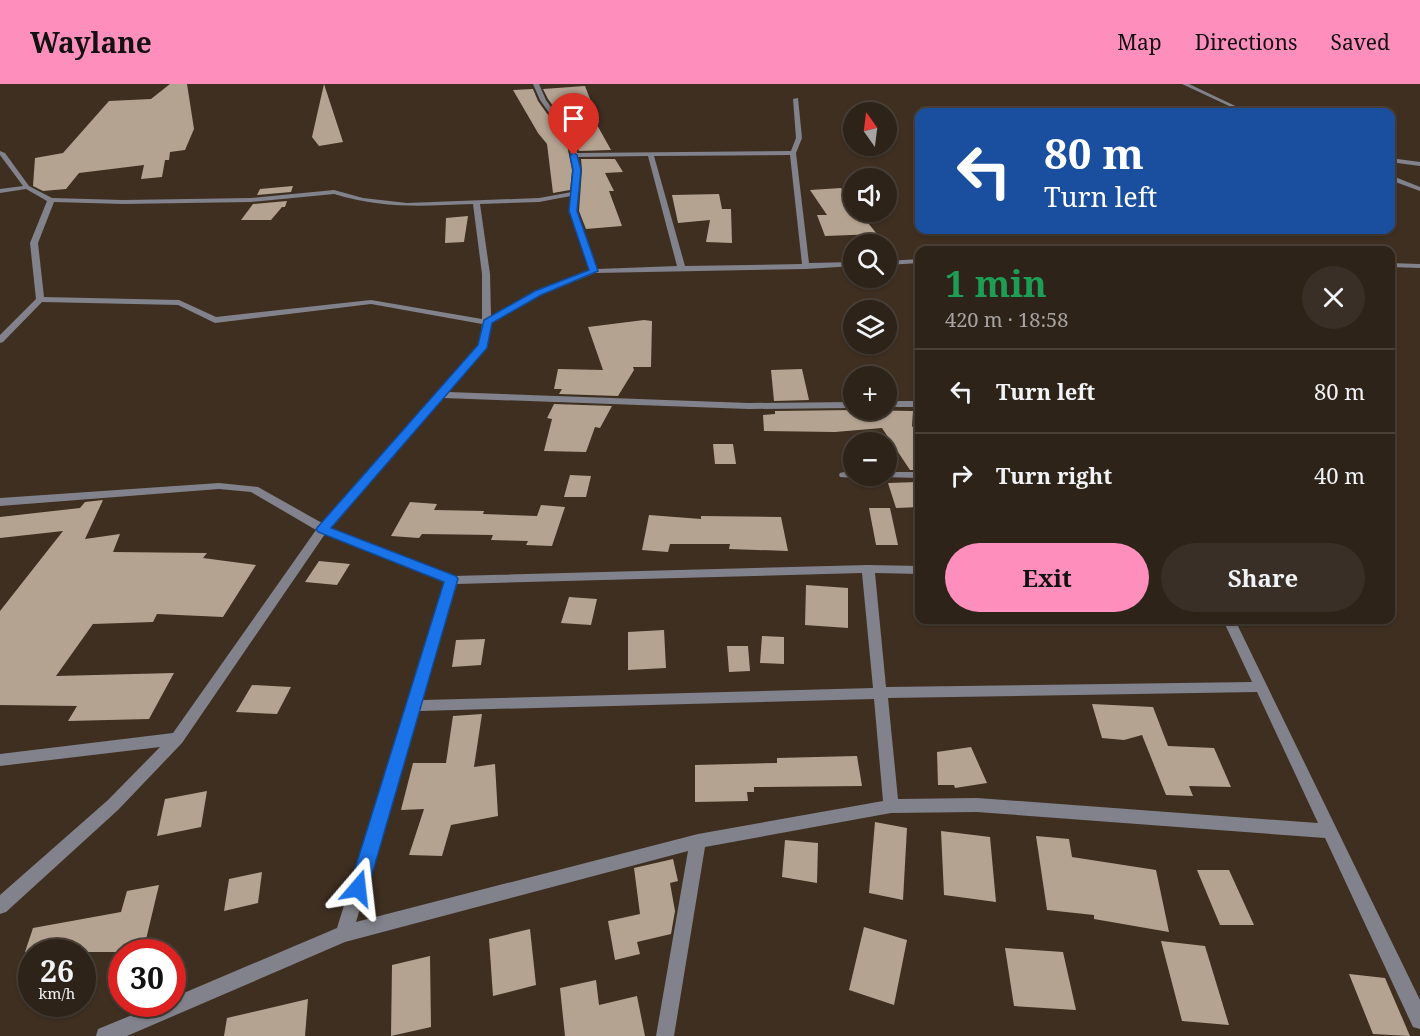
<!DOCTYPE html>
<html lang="en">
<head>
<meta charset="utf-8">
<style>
	:root { --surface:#2e2319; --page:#3a2f26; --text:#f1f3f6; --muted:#a7a4a2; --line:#494038; --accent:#fe8ebb }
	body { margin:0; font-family:"Noto Serif",serif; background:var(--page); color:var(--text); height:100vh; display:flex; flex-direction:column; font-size:22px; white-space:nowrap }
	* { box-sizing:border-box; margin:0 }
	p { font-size:20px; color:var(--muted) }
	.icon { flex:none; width:33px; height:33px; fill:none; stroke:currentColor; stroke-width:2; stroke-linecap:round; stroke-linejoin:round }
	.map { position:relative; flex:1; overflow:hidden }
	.sheet { position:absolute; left:915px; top:162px; width:480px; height:378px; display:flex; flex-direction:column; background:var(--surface); border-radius:12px; box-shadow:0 2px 4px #0004,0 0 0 2px var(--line) }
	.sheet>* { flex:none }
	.hud { position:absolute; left:915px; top:24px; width:480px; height:126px; border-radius:12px; box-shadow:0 2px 4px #0004,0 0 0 2px var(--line); background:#1a4fa0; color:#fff; overflow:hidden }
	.needle { width:39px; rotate:346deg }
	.tools { position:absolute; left:843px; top:18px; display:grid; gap:12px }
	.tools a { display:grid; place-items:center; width:54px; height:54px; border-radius:50%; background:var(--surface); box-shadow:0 2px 4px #0004,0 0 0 2px var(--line); font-size:30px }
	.speed { position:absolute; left:18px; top:855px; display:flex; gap:12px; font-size:30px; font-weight:700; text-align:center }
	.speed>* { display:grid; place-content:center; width:78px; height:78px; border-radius:50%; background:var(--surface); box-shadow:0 2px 4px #0004,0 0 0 2px var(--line); line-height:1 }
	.speed small { font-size:15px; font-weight:400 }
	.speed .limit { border:9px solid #d22; background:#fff; color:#111 }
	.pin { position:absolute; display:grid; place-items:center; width:51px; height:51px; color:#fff; margin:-62px -26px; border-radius:50% 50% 50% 0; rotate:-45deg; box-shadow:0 0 6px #0007 }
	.pin .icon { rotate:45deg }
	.me { position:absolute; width:66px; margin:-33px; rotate:17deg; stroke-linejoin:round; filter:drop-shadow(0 0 4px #0008) }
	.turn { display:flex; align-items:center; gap:21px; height:126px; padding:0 30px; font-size:27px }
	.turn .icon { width:78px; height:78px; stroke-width:2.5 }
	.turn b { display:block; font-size:42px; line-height:51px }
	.round { display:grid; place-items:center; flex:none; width:63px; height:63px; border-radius:32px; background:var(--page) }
	.headline { display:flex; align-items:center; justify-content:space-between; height:102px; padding:0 30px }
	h1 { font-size:36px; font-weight:700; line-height:45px; color:#1e9e55 }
	.action { display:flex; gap:12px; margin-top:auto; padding:12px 30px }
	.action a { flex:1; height:69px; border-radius:36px; background:var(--accent); color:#111; font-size:24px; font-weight:700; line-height:69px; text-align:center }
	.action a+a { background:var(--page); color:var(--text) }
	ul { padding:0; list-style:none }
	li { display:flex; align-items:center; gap:18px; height:84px; padding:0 30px; border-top:2px solid var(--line) }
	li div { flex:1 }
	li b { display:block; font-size:22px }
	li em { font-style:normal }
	header { display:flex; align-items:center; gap:36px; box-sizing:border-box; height:84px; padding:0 30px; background:var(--accent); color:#111 }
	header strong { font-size:28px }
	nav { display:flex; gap:33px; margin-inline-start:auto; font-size:21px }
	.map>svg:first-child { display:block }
</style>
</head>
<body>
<header>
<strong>Waylane</strong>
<nav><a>Map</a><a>Directions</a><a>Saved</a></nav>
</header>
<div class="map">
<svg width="1420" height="952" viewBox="0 0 1420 952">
	<rect width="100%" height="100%" fill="#3e2f21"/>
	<g fill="#b5a392">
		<path d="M170 0H187L194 45 185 66 170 68 169 76H165L162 93 141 95 144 81 79 89 66 105 43 107 33 102 35 74 63 69 109 17 151 15Z"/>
		<path d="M324 0 343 58 319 62 312 53Z"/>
		<path d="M585 2 599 38 596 39 611 66 579 67 576 54 548 15 543 5Z"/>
		<path d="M533 5 538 17 566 56 572 86 570 106 553 109 547 60 538 49 513 6Z"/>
		<path d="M581 75H615L623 88 605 89 614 107H609L622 142 586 145 579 127 582 86Z"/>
		<path d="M293 102 291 108 257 111 260 105Z"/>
		<path d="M841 104 854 121V128H859L877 150 825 152 817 131H827L810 106Z"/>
		<path d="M719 110 722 125H731L732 159 706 158 710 136 678 139 672 111Z"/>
		<path d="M287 117 285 123H282L271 136H241L253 120Z"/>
		<path d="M468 132 464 158 445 159 446 134Z"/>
		<path d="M644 236 652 237 651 283H633L634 286 618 312 559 310 562 305H554L558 285 603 286 588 243Z"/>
		<path d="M802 285 809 316 774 317 771 286Z"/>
		<path d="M554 320 612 322 600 344 595 343 586 368 544 367 552 335 547 334Z"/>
		<path d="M856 326 913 327 912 342 920 353V386H910L882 344 835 348 764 347 763 331 775 330V327Z"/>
		<path d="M713 360H733L736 380H715Z"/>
		<path d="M570 391 591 392 586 413H564Z"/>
		<path d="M917 396H920V423L896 424 888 399 918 398Z"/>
		<path d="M103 416 85 455 120 450 113 468 207 469 203 474 256 481 223 533 157 530 153 538 93 540 56 592 174 589 149 635 68 637 77 622 0 621V527L63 447 0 454V433L80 424 85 418Z"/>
		<path d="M410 418 437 420 434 426 484 427 483 430 537 432 541 421 565 423 552 462 526 461 528 457 491 456 493 451 422 450 419 454 391 452Z"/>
		<path d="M869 424H890L898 461H876Z"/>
		<path d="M649 431 701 435V432L781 433 788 467 729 465 730 460H670L668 468 642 466Z"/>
		<path d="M319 477 350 480 337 501 305 498Z"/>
		<path d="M806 501 848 504V544L805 541Z"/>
		<path d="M569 513 597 515 591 541 561 539Z"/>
		<path d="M664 546 666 584 628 586V548Z"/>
		<path d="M762 552 784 553V580L760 579Z"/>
		<path d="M485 555 481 581 452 583 456 556Z"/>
		<path d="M727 562H748L750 587 729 588Z"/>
		<path d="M252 601 291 603 277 630 236 628Z"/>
		<path d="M1092 620 1153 623 1168 662 1214 664 1231 703 1189 702 1193 712 1166 711 1142 651 1124 656 1102 654Z"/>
		<path d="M482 630 474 683 495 680 498 732 451 741 442 772 409 771 424 725 401 726 413 679H446L453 632Z"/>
		<path d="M971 663 987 699 955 704 954 701H938L937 668Z"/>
		<path d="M857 672 862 702 754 703V708H747L748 717 695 718V681L777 679V674Z"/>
		<path d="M207 707 201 743 157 752 165 715Z"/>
		<path d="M875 738 907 744 903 816 869 809Z"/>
		<path d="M941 747 990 753 996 818 944 811Z"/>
		<path d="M1036 752 1069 755 1072 773 1156 786 1169 848 1094 835V831L1047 826Z"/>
		<path d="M785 756 818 759 817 799 782 793Z"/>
		<path d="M673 775 678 797 670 799 675 827 671 850 637 858 640 870 615 876 608 837 640 830 634 784Z"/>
		<path d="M1197 786H1229L1254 841H1220Z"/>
		<path d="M262 788 258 819 224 827 229 795Z"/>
		<path d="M159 801 143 868H25L33 844 121 828 127 807Z"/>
		<path d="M864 843 907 856 894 921 849 906Z"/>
		<path d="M530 845 536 901 493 912 489 855Z"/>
		<path d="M1161 857 1205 862 1229 941 1182 937Z"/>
		<path d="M1005 864 1063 868 1076 926 1014 922Z"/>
		<path d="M430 872 431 943 391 952 392 881Z"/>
		<path d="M1349 890 1385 894 1410 952 1373 950Z"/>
		<path d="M596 896 599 921 637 912 645 952H565L560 904Z"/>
		<path d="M308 915 305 952H224L227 934Z"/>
	</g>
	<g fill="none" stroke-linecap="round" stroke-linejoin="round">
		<g fill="#81828b" fill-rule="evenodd">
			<path d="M533 0H539L546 16 574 55 577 69 791 67 796 54 793 15 798 14 802 54 796 69 809 179 854 178V182L806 185 595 189 541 211 490 240 487 262 448 308 749 319 854 318V324L749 325 443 314 331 444 453 492 868 481 920 482V490L875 489 886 603 1252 598 1223 536H1235L1420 916V945L1413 943 1325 754 977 728 891 729 705 763 674 952H656L688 767 345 858 127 952H96L98 945 159 920H172V914L337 844 445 498 325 450 182 659 118 726 6 828 0 830V811L108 716 160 663 0 682V670L173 649 316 446 251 408 219 405 0 422V414L219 399 258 403 322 439 479 262 482 240 371 220 215 239 178 221 42 218 3 258 0 259V251L36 215 30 159 47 117 26 105 0 109V105L23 102 0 71V67L5 69 29 102 52 114 123 116 251 114 334 106 363 114 407 119 539 114 572 108 574 86 568 55 540 16ZM790 71 802 180 685 182 654 72ZM648 72 677 182 597 185 577 127 580 86 578 73ZM334 110C384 125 421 122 473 120L482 190V235L371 216 216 233 179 216 44 213 38 159 54 118 123 120 251 118ZM571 112 569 127 590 186 535 207 491 232 490 190 480 120 539 118ZM862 489 873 604 422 616 457 500ZM1257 608 1318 739 977 714 898 715 888 614ZM874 615 883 717 698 750 356 838 419 627Z"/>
			<path d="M1390 74 1420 78V82L1390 78Z"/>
			<path d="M920 175V179L886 181V177Z"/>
			<path d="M1390 179 1420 180V184L1390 183Z"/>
			<rect x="886" y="317" width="34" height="6"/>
			<path d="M844 388H854V392H859L854 394 840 393 839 391 840 389Z"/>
			<path d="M886 388H920V394L882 393 881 392H886Z"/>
		</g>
		<g fill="#81828b" fill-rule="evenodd">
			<path d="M1182 0H1189L1248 28H1242Z"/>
			<path d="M1390 91 1420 103V107L1390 96Z"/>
		</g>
	</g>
	<path fill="#1a73e8" stroke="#114b97" stroke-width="1.5" d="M574 69 577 71 581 86 577 127 598 187 541 211 492 239 487 264 331 444 456 492 458 495 368 804 365 810 358 813 351 810 349 804 444 498 318 448 316 445 478 261 484 236 535 207 589 186 569 127 573 86 570 71Z"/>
</svg>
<div class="tools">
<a><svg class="needle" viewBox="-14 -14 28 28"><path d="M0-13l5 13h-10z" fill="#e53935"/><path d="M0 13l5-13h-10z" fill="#a7a4a2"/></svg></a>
<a><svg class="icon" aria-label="sound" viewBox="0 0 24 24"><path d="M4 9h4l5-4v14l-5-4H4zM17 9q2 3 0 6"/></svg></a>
<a><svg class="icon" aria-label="search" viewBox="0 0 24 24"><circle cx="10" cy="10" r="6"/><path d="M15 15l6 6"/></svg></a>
<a><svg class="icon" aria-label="layers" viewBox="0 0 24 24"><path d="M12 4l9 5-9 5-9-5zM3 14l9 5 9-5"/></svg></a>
<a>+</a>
<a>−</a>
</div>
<div class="speed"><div>26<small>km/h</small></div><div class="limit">30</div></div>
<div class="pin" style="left:574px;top:71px;background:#d93025"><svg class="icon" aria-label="arrive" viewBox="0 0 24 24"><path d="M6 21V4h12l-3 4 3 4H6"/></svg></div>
<svg class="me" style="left:358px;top:804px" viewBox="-20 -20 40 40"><path d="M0-17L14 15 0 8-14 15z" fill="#1a73e8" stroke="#fff" stroke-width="4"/></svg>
<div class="hud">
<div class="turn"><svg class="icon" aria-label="left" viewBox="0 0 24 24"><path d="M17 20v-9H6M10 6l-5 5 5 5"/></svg><div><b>80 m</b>Turn left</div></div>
</div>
<section class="sheet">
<div class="headline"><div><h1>1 min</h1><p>420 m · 18:58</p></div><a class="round"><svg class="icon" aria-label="close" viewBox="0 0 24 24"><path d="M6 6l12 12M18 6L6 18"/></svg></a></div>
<ul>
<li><svg class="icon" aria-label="left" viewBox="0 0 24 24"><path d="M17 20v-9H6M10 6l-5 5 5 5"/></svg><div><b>Turn left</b></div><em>80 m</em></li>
<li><svg class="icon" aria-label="right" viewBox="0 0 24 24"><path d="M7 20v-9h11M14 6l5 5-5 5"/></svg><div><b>Turn right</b></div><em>40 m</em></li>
</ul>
<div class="action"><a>Exit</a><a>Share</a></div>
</section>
</div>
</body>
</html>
